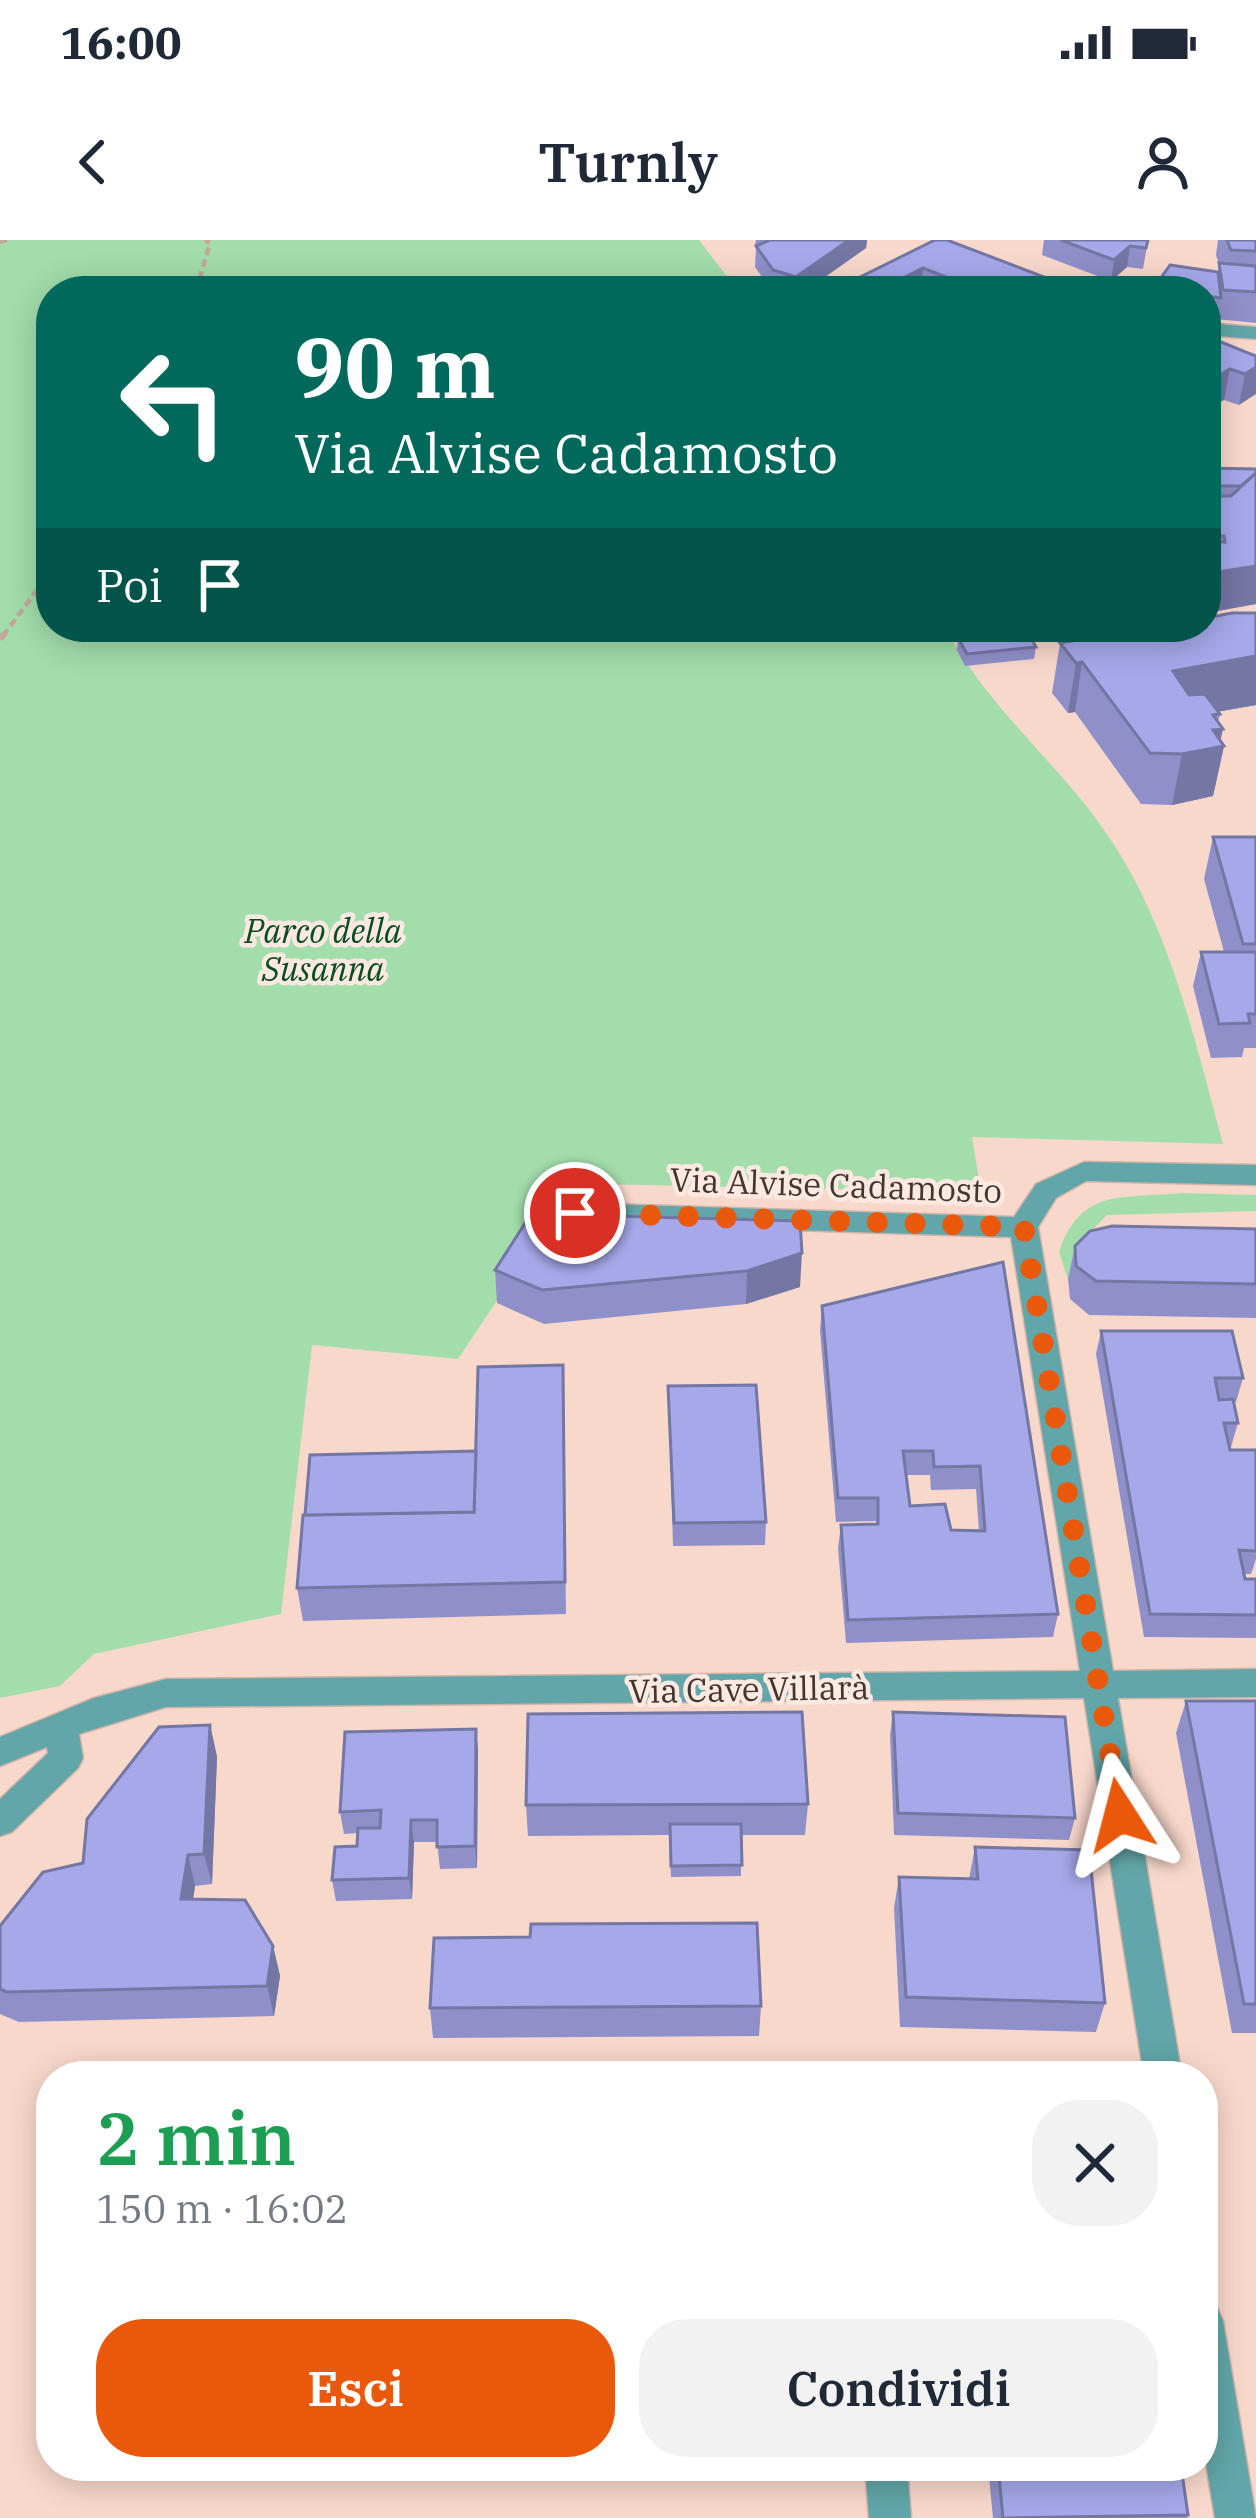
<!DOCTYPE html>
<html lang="it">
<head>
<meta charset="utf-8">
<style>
	:root { --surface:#fff; --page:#f2f2f3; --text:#1f2937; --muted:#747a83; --accent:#ea580c }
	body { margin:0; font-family:"IBM Plex Serif",serif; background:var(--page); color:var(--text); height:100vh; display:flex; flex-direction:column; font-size:45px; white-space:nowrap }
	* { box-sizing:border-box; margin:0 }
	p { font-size:39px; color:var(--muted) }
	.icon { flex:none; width:66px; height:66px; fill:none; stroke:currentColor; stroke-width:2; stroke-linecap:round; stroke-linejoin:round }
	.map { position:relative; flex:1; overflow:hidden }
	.drawer { position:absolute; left:36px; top:1821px; width:1182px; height:420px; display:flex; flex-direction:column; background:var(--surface); border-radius:48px; box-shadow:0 6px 30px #0003 }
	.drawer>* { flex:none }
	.hud { position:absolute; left:36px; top:36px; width:1185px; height:366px; border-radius:48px; box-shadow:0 6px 30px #0003; background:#00695c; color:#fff; overflow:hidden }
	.pin { position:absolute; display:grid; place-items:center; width:102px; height:102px; color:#fff; margin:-51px; border:6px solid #fff; border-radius:50%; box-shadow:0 3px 12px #0007 }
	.me { position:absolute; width:132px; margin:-66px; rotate:351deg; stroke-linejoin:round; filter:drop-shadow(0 0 9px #0008) }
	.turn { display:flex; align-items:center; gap:42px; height:252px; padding:0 60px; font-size:54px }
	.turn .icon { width:156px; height:156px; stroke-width:2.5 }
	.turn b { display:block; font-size:84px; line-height:102px }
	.then { display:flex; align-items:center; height:114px; padding:0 60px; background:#0003; gap:24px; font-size:45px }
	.round { display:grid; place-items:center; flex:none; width:126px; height:126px; border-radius:48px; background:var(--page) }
	.overview { display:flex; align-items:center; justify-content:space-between; height:204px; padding:0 60px }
	h1 { font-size:72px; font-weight:600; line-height:90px; color:#1e9e55 }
	.primary-button { display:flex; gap:24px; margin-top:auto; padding:24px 60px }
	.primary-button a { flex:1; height:138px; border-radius:48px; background:var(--accent); color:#fff; font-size:48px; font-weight:600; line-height:138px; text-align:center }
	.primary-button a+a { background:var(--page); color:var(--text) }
	.status { display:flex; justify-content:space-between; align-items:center; height:84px; padding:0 60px; background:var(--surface); direction:ltr }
	.status svg { height:33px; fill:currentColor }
	header { display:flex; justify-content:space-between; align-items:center; height:156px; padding:0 60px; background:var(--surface); font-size:54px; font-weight:600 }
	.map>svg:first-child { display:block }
</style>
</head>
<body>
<div class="status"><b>16:00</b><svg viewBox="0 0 49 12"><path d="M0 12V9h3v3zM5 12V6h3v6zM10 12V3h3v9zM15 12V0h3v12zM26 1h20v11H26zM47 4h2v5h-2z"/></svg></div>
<header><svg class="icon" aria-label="back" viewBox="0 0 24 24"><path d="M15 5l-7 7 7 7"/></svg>Turnly<svg class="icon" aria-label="person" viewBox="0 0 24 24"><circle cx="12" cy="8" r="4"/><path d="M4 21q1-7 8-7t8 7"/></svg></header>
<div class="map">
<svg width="1256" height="2278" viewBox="0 0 1256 2278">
	<rect width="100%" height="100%" fill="#f9d8cc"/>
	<g fill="#a3ddac">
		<path d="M0 0H699L738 51H51V387H945C991 475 1068 529 1118 611 1173 700 1196 805 1223 904L972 897 981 952 549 943 532 1008 458 1119 312 1105 281 1374 94 1414 60 1446 0 1458Z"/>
		<path d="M1181 953 1256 955V971L1107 975 1088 994 1068 1039 1059 1012C1081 947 1122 959 1181 953Z"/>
	</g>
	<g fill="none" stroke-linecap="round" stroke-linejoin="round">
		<g stroke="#d1b4aa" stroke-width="3">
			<g id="minor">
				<path d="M1206 83 1256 87V99L1206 95Z"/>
				<path d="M1084 922 1256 925V945L1086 941 1056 958 1038 987 1113 1431 1256 1429V1457L1118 1458 1182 1836H1144L1084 1458 166 1467 79 1494 83 1518 78 1528 12 1592 0 1596V1559L48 1513 47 1507 0 1526V1497L94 1458 166 1439 1080 1431 1011 997 575 983 561 973 575 963 1014 977 1036 944Z"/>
				<path d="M1203 2061 1217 2067 1223 2081 1256 2278H1215L1203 2206Z"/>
				<path d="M865 2226H907L911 2278H869Z"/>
			</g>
		</g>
		<g stroke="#c2a79d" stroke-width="4.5" stroke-dasharray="8 4.5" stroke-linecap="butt">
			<path d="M0 2 7 0"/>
			<path d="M196 51 210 3 205 0"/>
			<path d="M3 396 51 331"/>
		</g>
		<path stroke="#c2a79d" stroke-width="6" stroke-dasharray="9 4.5" stroke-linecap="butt" d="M0 399 5 393"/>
		<use href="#minor" fill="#62a6a9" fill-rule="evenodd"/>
	</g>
	<g fill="#8f90c9" fill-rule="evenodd">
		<path d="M756 0H867L866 8 805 51H772L755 27 756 6H758L755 5Z"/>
		<path d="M935 0 1078 51H844V45Z"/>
		<path d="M1044 0H1148L1143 29 1127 27 1111 41 1042 15Z"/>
		<path d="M1218 0H1256V83L1206 78V51H1152L1153 49 1218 32 1219 24 1216 15Z"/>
		<path d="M1206 96 1256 116 1239 165 1224 160Z"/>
		<path d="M1206 228 1256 229V364L1206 373Z"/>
		<path d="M1256 373V465L1217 472 1220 474 1218 482 1220 500 1224 506 1213 556 1172 565 1141 564 1075 472 1068 473 1052 453 1060 403Z"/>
		<path d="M965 387H1027V391L1036 407 1034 419 965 426 957 410 958 398 970 397Z"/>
		<path d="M1213 597H1256V808H1244L1242 817 1211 818 1193 746 1201 712H1224L1204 639Z"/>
		<path d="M800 981V1047L746 1064 544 1084 497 1063 495 1030Z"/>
		<path d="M1256 989V1078L1089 1075 1070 1059 1068 1039 1075 1006Z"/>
		<path d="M1003 1022 1058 1374 1053 1397 846 1403 838 1308 841 1285H876V1281L836 1282 820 1090 822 1066ZM906 1235H930L931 1250 976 1249 979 1291 951 1290 910 1266Z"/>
		<path d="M1101 1091 1243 1138 1236 1162H1233L1238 1183 1231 1207H1229L1230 1210H1256V1319L1251 1334H1244L1245 1339H1256V1398L1144 1397 1096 1114Z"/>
		<path d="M563 1125 566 1374 303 1381 297 1348 476 1211Z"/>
		<path d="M668 1146 766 1282 765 1305 673 1306Z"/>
		<path d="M1186 1461H1256V1793H1232L1176 1493Z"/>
		<path d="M893 1472 1075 1578 1069 1600 894 1595 890 1495Z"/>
		<path d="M210 1485 217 1517 212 1644 195 1646 193 1659 273 1706 280 1736 274 1776 19 1782 0 1774V1686L83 1623Z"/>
		<path d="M476 1489 478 1511 477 1628 440 1629 437 1602H414L412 1659 336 1661 332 1640 357 1606 358 1593 344 1594 340 1572Z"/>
		<path d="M808 1564 805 1595H741V1636L671 1637 669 1595 528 1596 526 1565Z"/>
		<path d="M975 1607 1105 1763 1096 1792 900 1787 894 1668 899 1637 969 1639Z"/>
		<path d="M530 1697 761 1766 759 1796 433 1798 430 1768Z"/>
		<path d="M144 2226H829L827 2239 147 2233Z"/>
		<path d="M988 2226H1181L1188 2275 1187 2278H993Z"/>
	</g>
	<g fill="#7476a4">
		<path d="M849 0H867L866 8 805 51H796V37Z"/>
		<path d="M1130 6 1127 27 1111 41 1114 20Z"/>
		<path d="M923 28 921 51H878Z"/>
		<path d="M1256 127V154L1239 165 1245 134Z"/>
		<path d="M1230 129 1224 160 1206 171V143Z"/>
		<path d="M1256 326V364L1206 373V334Z"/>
		<path d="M1256 416V465L1163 481 1173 431Z"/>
		<path d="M1082 422 1075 472 1068 473 1076 423Z"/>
		<path d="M1223 489 1219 507 1224 506 1213 556 1172 565 1182 514 1213 490Z"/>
		<path d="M802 1013 800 1047 746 1064 747 1031Z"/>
		<path d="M210 1485 217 1517 212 1644 204 1614Z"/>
		<path d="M476 1489 478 1511 477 1628 475 1606Z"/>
		<path d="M411 1580 414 1602 412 1659 409 1638Z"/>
		<path d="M188 1615 195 1646 189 1689 181 1659Z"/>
		<path d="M273 1706 280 1736 274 1776 267 1746Z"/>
	</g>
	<g fill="#a6a8ea" stroke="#7476a4" stroke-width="3" fill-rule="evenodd">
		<path d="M770 0H849L796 37 773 30 756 6Z"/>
		<path d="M935 0H947L1078 50 981 51 923 28 878 51H847L852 49 844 45Z"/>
		<path d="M1061 0H1148L1146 8 1130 6 1114 20Z"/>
		<path d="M1227 0H1256V11L1231 10Z"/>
		<path d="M1219 23 1256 26V52L1223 50Z"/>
		<path d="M1170 25 1218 32 1221 58 1206 56V51L1153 49Z"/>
		<path d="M1206 96 1256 116V127L1245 134 1230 129 1206 143Z"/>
		<path d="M1206 228 1256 229V233L1241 246H1206Z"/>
		<path d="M1256 233V326L1206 334V302H1225L1224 296H1206V256H1231Z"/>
		<path d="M1232 373H1256V416L1173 431 1189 455 1205 454 1220 474 1213 475 1223 489 1213 490 1224 506 1182 514 1150 513 1082 422 1076 423 1060 403 1152 387H1206V378Z"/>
		<path d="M1027 391 1036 407 967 414 958 398Z"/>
		<path d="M1213 597H1256V704H1243Z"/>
		<path d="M1201 712H1256V774H1248L1250 783 1219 784Z"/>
		<path d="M531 974 800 981 802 1013 747 1031 542 1050 495 1030Z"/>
		<path d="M1112 986 1256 989V1044L1096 1041 1076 1026 1075 1006 1090 991Z"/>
		<path d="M1003 1022 1058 1374 848 1380 841 1285 878 1284V1258H838L822 1066ZM903 1211H933L934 1227 980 1226 985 1291 951 1290 945 1264 910 1266Z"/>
		<path d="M1101 1091H1232L1243 1138H1215L1219 1160 1233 1159 1238 1183H1224L1230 1210H1256V1311L1239 1310 1245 1339H1256V1375L1150 1374Z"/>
		<path d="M563 1125 565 1342 297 1348 303 1275 474 1272 478 1127Z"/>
		<path d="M756 1145 766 1282 674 1283 668 1146Z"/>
		<path d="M476 1211 474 1272 305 1275 310 1215Z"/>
		<path d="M1186 1461H1256V1764H1244Z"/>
		<path d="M802 1472 808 1564 526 1565 528 1474Z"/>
		<path d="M893 1472 1065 1477 1075 1578 898 1573Z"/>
		<path d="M210 1485 204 1614 188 1615 181 1659 245 1660 273 1706 267 1746 7 1752 0 1749V1686L43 1632 83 1623 87 1579 159 1487Z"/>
		<path d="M476 1489 475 1606 437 1607V1580H411L409 1638 332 1640 335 1607 357 1606 358 1588H380L381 1570 340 1572 345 1492Z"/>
		<path d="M670 1584H741L742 1625 671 1626Z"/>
		<path d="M975 1607 1089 1610 1105 1763 906 1757 899 1637 978 1639Z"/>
		<path d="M757 1683 761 1766 430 1768 434 1698 530 1697 531 1684Z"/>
		<path d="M998 2226H1181L1188 2275 1003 2278Z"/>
	</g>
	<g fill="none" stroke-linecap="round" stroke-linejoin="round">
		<path stroke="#ea580c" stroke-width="21" stroke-dasharray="0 37.8" d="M575 973 1024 987 1120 1575"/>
	</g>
	<g text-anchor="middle" stroke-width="9" stroke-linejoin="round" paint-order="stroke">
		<g font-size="33" font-style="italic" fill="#084d1f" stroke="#fde9e1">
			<text x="323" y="703">Parco della<tspan x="323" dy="38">Susanna</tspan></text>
		</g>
		<g font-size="33" fill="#433631" stroke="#fde9e1">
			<text transform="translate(836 945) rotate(2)" y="12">Via Alvise Cadamosto</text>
			<text transform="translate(749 1449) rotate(-1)" y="12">Via Cave Villarà</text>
		</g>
	</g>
</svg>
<div class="pin" style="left:575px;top:973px;background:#d93025"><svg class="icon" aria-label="arrive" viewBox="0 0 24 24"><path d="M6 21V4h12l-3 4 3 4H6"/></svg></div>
<svg class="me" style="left:1120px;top:1575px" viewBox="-20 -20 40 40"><path d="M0-17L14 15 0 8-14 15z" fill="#ea580c" stroke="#fff" stroke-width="4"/></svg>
<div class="hud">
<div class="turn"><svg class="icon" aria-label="left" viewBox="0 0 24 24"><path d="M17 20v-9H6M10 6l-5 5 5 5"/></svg><div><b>90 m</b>Via Alvise Cadamosto</div></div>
<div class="then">Poi<svg class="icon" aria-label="arrive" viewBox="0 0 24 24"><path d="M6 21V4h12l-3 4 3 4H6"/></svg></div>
</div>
<section class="drawer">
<div class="overview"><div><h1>2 min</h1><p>150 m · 16:02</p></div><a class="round"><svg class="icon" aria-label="close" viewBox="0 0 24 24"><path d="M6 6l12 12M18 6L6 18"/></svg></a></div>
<div class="primary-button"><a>Esci</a><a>Condividi</a></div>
</section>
</div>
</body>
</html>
